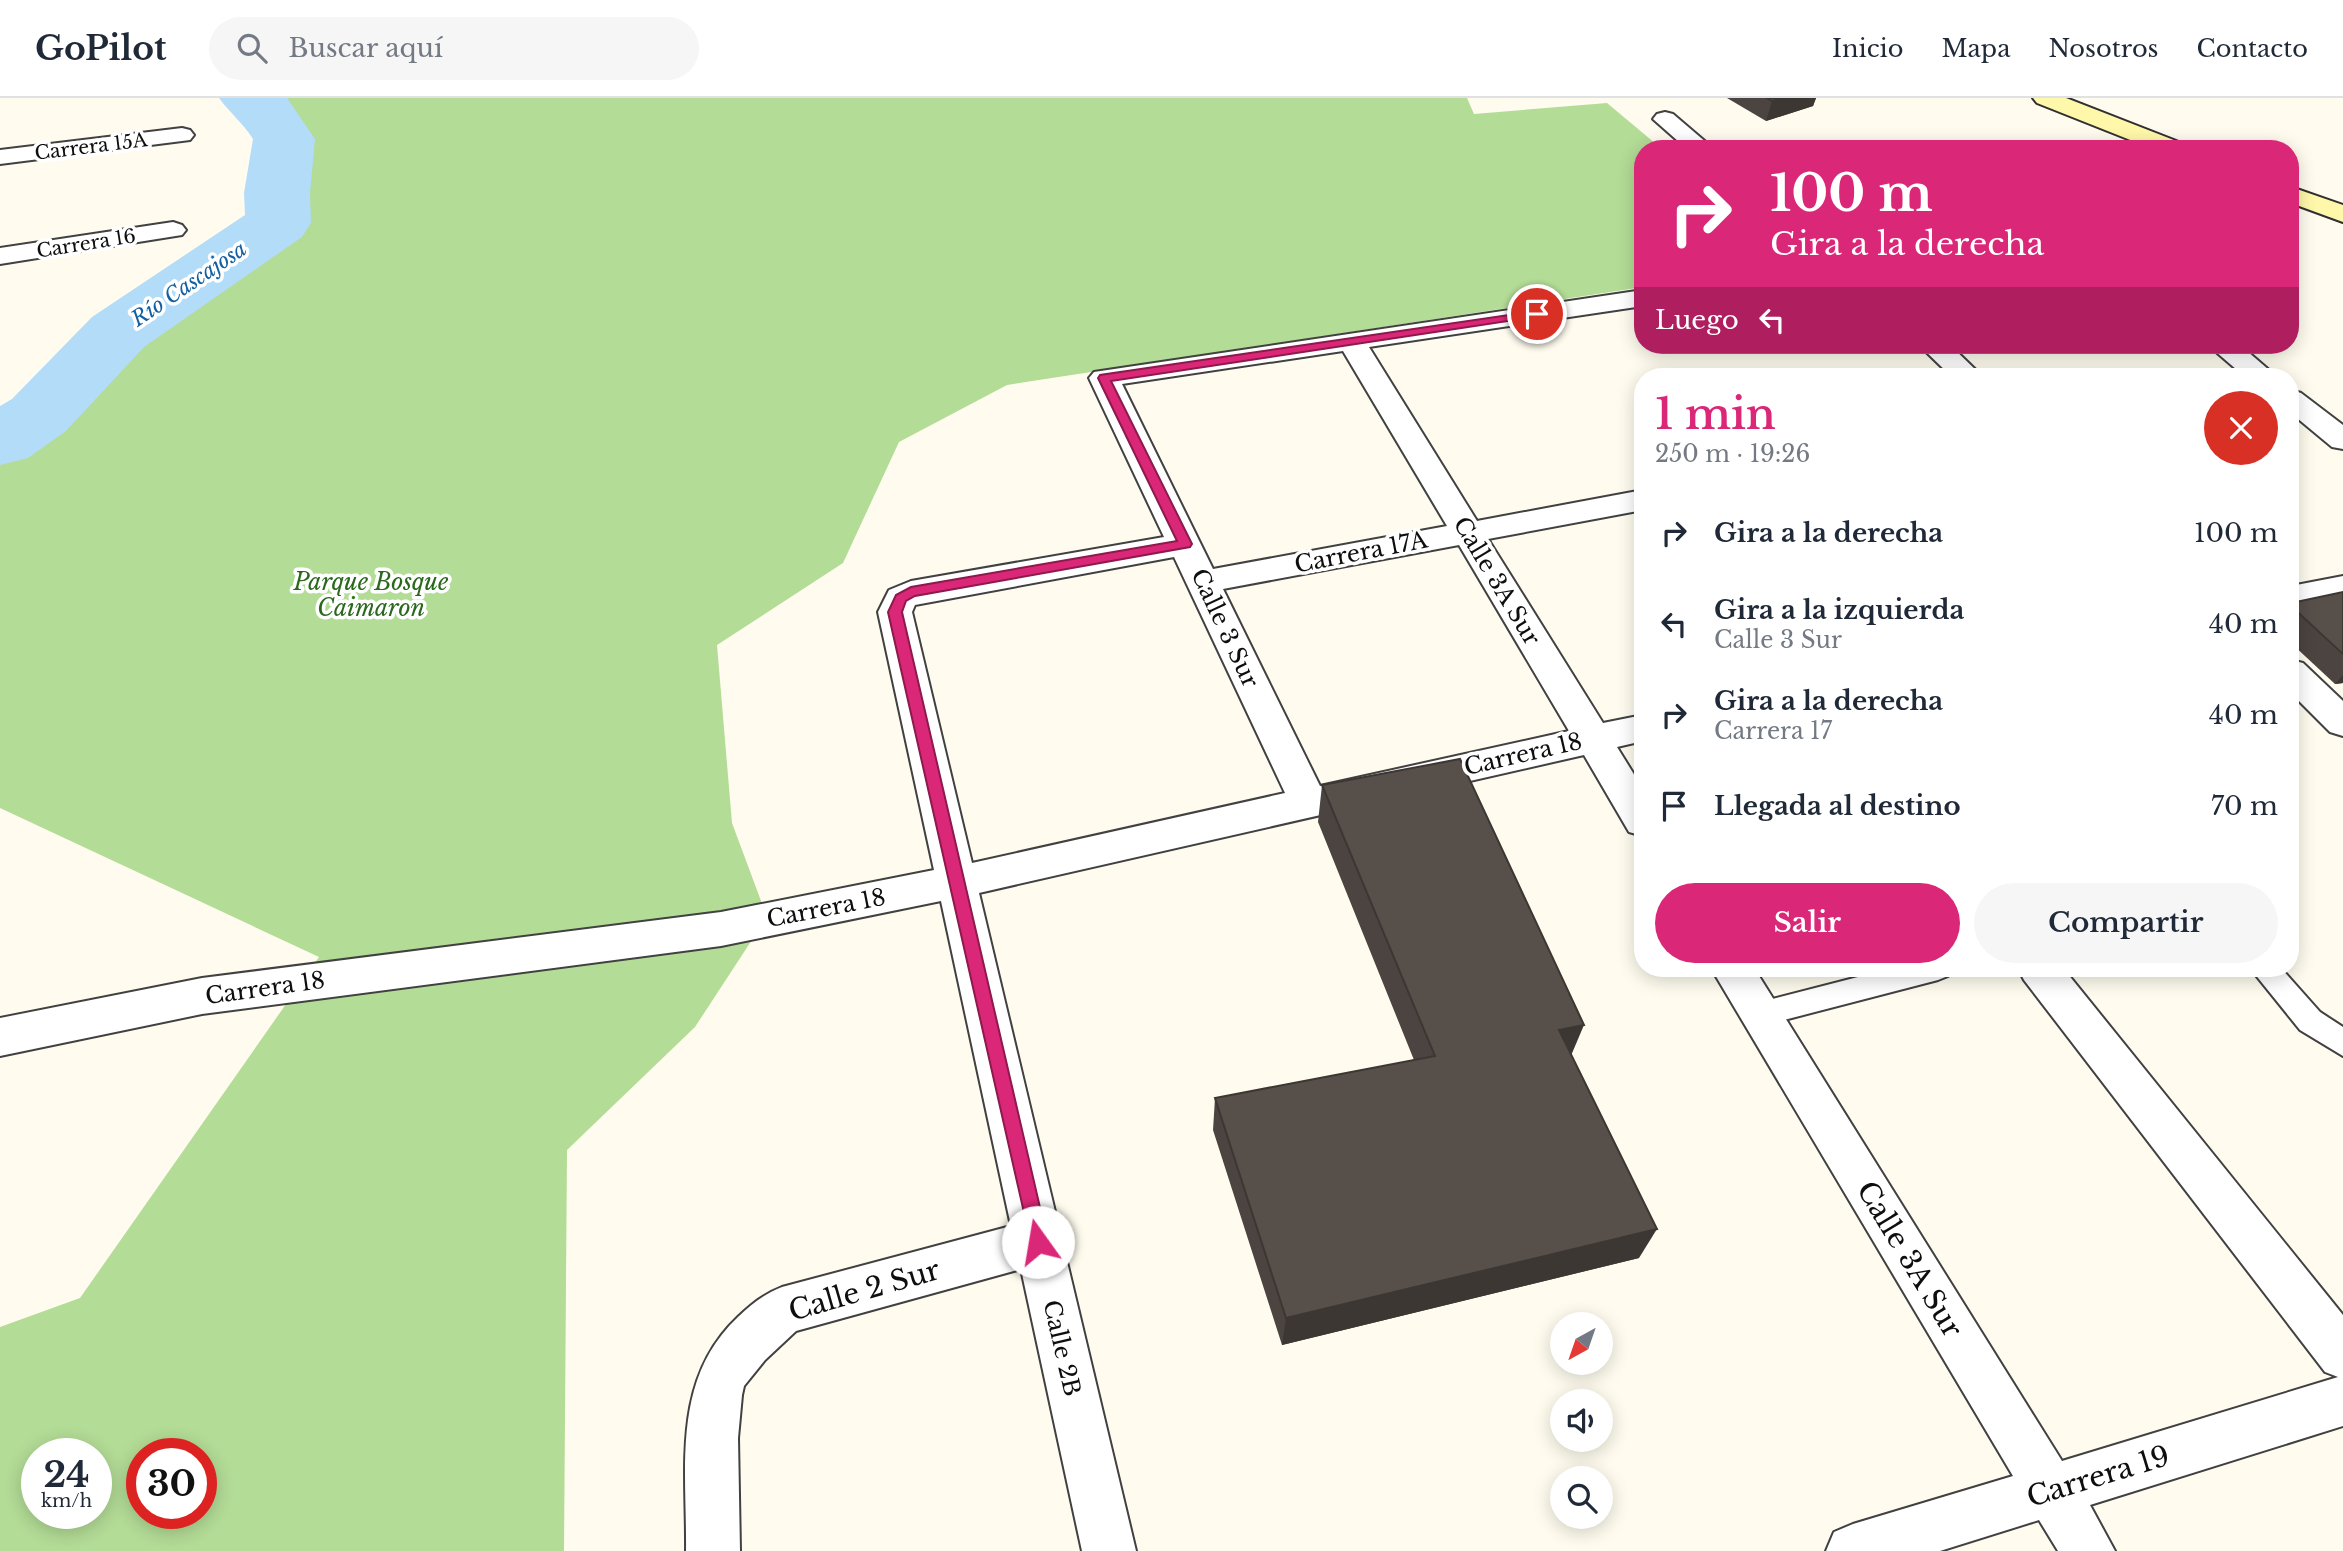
<!DOCTYPE html>
<html lang="es">
<head>
<meta charset="utf-8">
<style>
	:root { --surface:#fff; --page:#f6f6f7; --text:#1f2937; --muted:#747a83; --line:#e0e1e3; --accent:#db2777 }
	body { margin:0; font-family:"Libre Baskerville",serif; background:var(--page); color:var(--text); height:100vh; display:flex; flex-direction:column; font-size:26px; white-space:nowrap }
	* { box-sizing:border-box; margin:0 }
	p { font-size:23px; color:var(--muted) }
	.icon { flex:none; width:38px; height:38px; fill:none; stroke:currentColor; stroke-width:2; stroke-linecap:round; stroke-linejoin:round }
	.map { position:relative; flex:1; overflow:hidden }
	.drawer { position:absolute; left:1634px; top:270px; width:665px; height:609px; display:flex; flex-direction:column; background:var(--surface); border-radius:28px; box-shadow:0 4px 18px #0003 }
	.drawer>* { flex:none }
	.banner { position:absolute; left:1634px; top:42px; width:665px; height:214px; border-radius:28px; box-shadow:0 4px 18px #0003; background:#db2777; color:#fff; overflow:hidden }
	.needle { width:46px; rotate:220deg }
	.controls { position:absolute; left:1550px; top:1214px; display:grid; gap:14px }
	.controls a { display:grid; place-items:center; width:63px; height:63px; border-radius:50%; background:var(--surface); box-shadow:0 4px 18px #0003; font-size:35px }
	.speed { position:absolute; left:21px; top:1340px; display:flex; gap:14px; font-size:35px; font-weight:700; text-align:center }
	.speed>* { display:grid; place-content:center; width:91px; height:91px; border-radius:50%; background:var(--surface); box-shadow:0 4px 18px #0003; line-height:1 }
	.speed small { font-size:18px; font-weight:400 }
	.speed .limit { border:10px solid #d22; background:#fff; color:#111 }
	.pin { position:absolute; display:grid; place-items:center; width:60px; height:60px; color:#fff; margin:-30px; border:4px solid #fff; border-radius:50%; box-shadow:0 2px 7px #0007 }
	.me { position:absolute; width:77px; margin:-38px; rotate:347deg; stroke-linejoin:round; filter:drop-shadow(0 0 5px #0008) }
	.turn { display:flex; align-items:center; gap:24px; height:147px; padding:0 21px; font-size:32px }
	.turn .icon { width:91px; height:91px; stroke-width:2.5 }
	.turn b { display:block; font-size:49px; line-height:60px }
	.then { display:flex; align-items:center; height:66px; padding:0 21px; background:#0003; gap:14px; font-size:26px }
	.round { display:grid; place-items:center; flex:none; width:74px; height:74px; border-radius:37px; background:var(--page) }
	.head { display:flex; align-items:center; justify-content:space-between; height:119px; padding:0 21px }
	h1 { font-size:42px; font-weight:600; line-height:52px; color:var(--accent) }
	.primary-button { display:flex; gap:14px; margin-top:auto; padding:14px 21px }
	.primary-button a { flex:1; height:80px; border-radius:42px; background:var(--accent); color:#fff; font-size:28px; font-weight:600; line-height:80px; text-align:center }
	.primary-button a+a { background:var(--page); color:var(--text) }
	ul { padding:0; list-style:none }
	li { display:flex; align-items:center; gap:21px; height:91px; padding:0 21px }
	li div { flex:1 }
	li b { display:block; font-size:26px }
	li em { font-style:normal }
	header { display:flex; align-items:center; gap:42px; box-sizing:border-box; height:98px; padding:0 35px; background:var(--surface); border-bottom:2px solid var(--line) }
	header strong { font-size:33px }
	nav { display:flex; gap:38px; margin-inline-start:auto; font-size:24px }
	.search { width:490px; height:63px; background:var(--page); display:flex; align-items:center; gap:18px; box-sizing:border-box; padding:0 24px; border-radius:38px; color:var(--muted); font-size:26px }
	.map>svg:first-child { display:block }
</style>
</head>
<body>
<header>
<strong>GoPilot</strong>
<div class="search"><svg class="icon" aria-label="search" viewBox="0 0 24 24"><circle cx="10" cy="10" r="6"/><path d="M15 15l6 6"/></svg>Buscar aquí</div>
<nav><a>Inicio</a><a>Mapa</a><a>Nosotros</a><a>Contacto</a></nav>
</header>
<div class="map">
<svg width="2343" height="1453" viewBox="0 0 2343 1453">
	<rect width="100%" height="100%" fill="#fffcef"/>
	<path fill="#b3dc96" fill-rule="evenodd" d="M253 0H1467L1474 16 1607 5 1662 51H1643V189L1007 287 899 344 843 465 717 547 732 725 767 819 695 929 567 1052 564 1453H0V1229L80 1200 319 859 0 710V363L63 330 120 244 300 123 289 93 300 39ZM37 1356H96V1416H37ZM142 1356H201V1416H142Z"/>
	<g fill="none" stroke-linecap="round" stroke-linejoin="round">
		<path fill="#b2dcf8" fill-rule="evenodd" d="M219 0H287L315 41 310 95 311 125 302 139 144 249 66 333 28 360 0 367V308L12 301 92 219 245 117 244 95 253 41C243 25 230 15 219 0Z"/>
		<g stroke="#414141" stroke-width="4">
			<g id="service">
				<path d="M1893 870H1952L1948 878 1938 882 1761 928 1751 925 1747 916 1751 907 1761 904Z"/>
				<path d="M2250 870H2281L2320 914 2343 929V958L2300 932Z"/>
			</g>
		</g>
		<g stroke="#414141" stroke-width="4">
			<g id="minor">
				<path d="M1665 14 1673 16 1714 51H1687L1653 21 1657 16Z"/>
				<path d="M182 30 190 32 194 37 190 42 0 66V52Z"/>
				<path d="M173 124 182 127 186 132 182 137 0 166V150Z"/>
				<path d="M1643 192V208L1369 249 1477 423 1643 392V412L1488 441 1603 625 1643 617V643L1617 649 1643 691V738L1629 734 1584 657 979 795 1136 1453H1082L1021 1171 796 1233 765 1262 744 1288 742 1297 738 1340 740 1453H686C687 1370 671 1282 738 1219 752 1206 764 1196 782 1189L1011 1128 941 803 721 848 202 916 0 958V920L202 880 721 814 934 772 878 514 889 492 911 483 1164 439 1089 280 1094 274ZM1343 253 1447 428 1213 471 1122 286ZM1459 447 1569 633 1320 688 1223 491ZM1174 459 1285 695 972 765 912 514 915 507Z"/>
				<path d="M1919 247H1950L1982 278H1951Z"/>
				<path d="M2208 247H2240L2276 278H2244Z"/>
				<path d="M2291 292 2301 295 2343 327V351L2332 349 2291 315Z"/>
				<path d="M2343 478V500L2291 510V488Z"/>
				<path d="M2291 562 2303 565 2343 603V638L2330 634 2291 595Z"/>
				<path d="M1711 870H1754L2062 1363 2338 1279 2325 1274 2024 882 2018 870H2063L2343 1217V1328L2090 1407 2115 1453H2058L2039 1422 1940 1453H1826L1834 1434 1853 1426 2013 1378Z"/>
			</g>
		</g>
		<g stroke="#303030" stroke-width="4">
			<g id="secondary">
				<path d="M2033 0H2066L2184 46 2187 51H2153L2037 5Z"/>
				<path d="M2291 89 2343 107V124L2291 105Z"/>
			</g>
		</g>
		<use href="#service" fill="#fff" fill-rule="evenodd"/>
		<use href="#minor" fill="#fff" fill-rule="evenodd"/>
		<use href="#secondary" fill="#fff8aa" fill-rule="evenodd"/>
	</g>
	<g fill="#4b4440">
		<path d="M1727 0H1816L1813 8 1766 23Z"/>
		<path d="M2343 494V585L2335 586 2291 545V505Z"/>
		<path d="M1322 687 1571 958 1639 1160 1282 1247 1213 1032 1215 1000 1414 962 1318 724Z"/>
	</g>
	<g fill="#3d3734">
		<path d="M1782 0H1816L1813 8 1766 23 1772 3Z"/>
		<path d="M2343 577V585L2335 586Z"/>
		<path d="M1584 927 1570 960 1559 932Z"/>
		<path d="M1657 1131 1639 1160 1282 1247 1286 1220Z"/>
	</g>
	<g fill="#574f4a" stroke="#3d3734" stroke-width="2">
		<path d="M1767 0H1782L1772 3Z"/>
		<path d="M2343 494V556L2291 508V505Z"/>
		<path d="M1460 661 1584 927 1559 932 1657 1131 1286 1220 1215 1000 1435 958 1322 687Z"/>
	</g>
	<path fill="#db2777" stroke="#8e194d" stroke-width="2" d="M1537 213 1543 216 1541 218 1111 283 1192 446 1190 449 915 498 906 503 902 514 1048 1144 1045 1150 1038 1153 1032 1150 888 514 896 497 911 489 1177 443 1098 280 1100 277Z"/>
	<g text-anchor="middle" stroke-width="7" stroke-linejoin="round" paint-order="stroke">
		<g font-size="19" fill="#0e0e0e" stroke="#fff">
			<text transform="translate(91 48) rotate(-7)" y="7">Carrera 15A</text>
			<text transform="translate(86 145) rotate(-9)" y="7">Carrera 16</text>
		</g>
		<g font-size="21" font-style="italic" fill="#1460a3" stroke="#fff">
			<text transform="translate(189 186) rotate(-34)" y="7">Río Cascajosa</text>
		</g>
		<g font-size="23" fill="#0e0e0e" stroke="#fff">
			<text transform="translate(1361 454) rotate(-11)" y="8">Carrera 17A</text>
			<text transform="translate(1497 483) rotate(59)" y="8">Calle 3A Sur</text>
			<text transform="translate(1225 530) rotate(65)" y="8">Calle 3 Sur</text>
			<text transform="translate(1523 656) rotate(-13)" y="8">Carrera 18</text>
			<text transform="translate(826 810) rotate(-11)" y="8">Carrera 18</text>
			<text transform="translate(265 890) rotate(-8)" y="8">Carrera 18</text>
			<text transform="translate(1062 1250) rotate(77)" y="8">Calle 2B</text>
		</g>
		<g font-size="23" font-style="italic" fill="#2a681c" stroke="#fff">
			<text x="371" y="492">Parque Bosque<tspan x="371" dy="26">Caimaron</tspan></text>
		</g>
		<g font-size="28" fill="#0e0e0e" stroke="#fff">
			<text transform="translate(1910 1161) rotate(59)" y="10">Calle 3A Sur</text>
			<text transform="translate(864 1192) rotate(-16)" y="10">Calle 2 Sur</text>
			<text transform="translate(2098 1378) rotate(-17)" y="10">Carrera 19</text>
		</g>
	</g>
</svg>
<div class="controls">
<a><svg class="needle" viewBox="-14 -14 28 28"><path d="M0-13l5 13h-10z" fill="#e53935"/><path d="M0 13l5-13h-10z" fill="#747a83"/></svg></a>
<a><svg class="icon" aria-label="sound" viewBox="0 0 24 24"><path d="M4 9h4l5-4v14l-5-4H4zM17 9q2 3 0 6"/></svg></a>
<a><svg class="icon" aria-label="search" viewBox="0 0 24 24"><circle cx="10" cy="10" r="6"/><path d="M15 15l6 6"/></svg></a>
</div>
<div class="speed"><div>24<small>km/h</small></div><div class="limit">30</div></div>
<div class="pin" style="left:1537px;top:216px;background:#d93025"><svg class="icon" aria-label="arrive" viewBox="0 0 24 24"><path d="M6 21V4h12l-3 4 3 4H6"/></svg></div>
<svg class="me" style="left:1038px;top:1144px" viewBox="-20 -20 40 40"><circle r="19" fill="#fff"/><path d="M0-13L10 11 0 6-10 11z" fill="#db2777"/></svg>
<div class="banner">
<div class="turn"><svg class="icon" aria-label="right" viewBox="0 0 24 24"><path d="M7 20v-9h11M14 6l5 5-5 5"/></svg><div><b>100 m</b>Gira a la derecha</div></div>
<div class="then">Luego<svg class="icon" aria-label="left" viewBox="0 0 24 24"><path d="M17 20v-9H6M10 6l-5 5 5 5"/></svg></div>
</div>
<section class="drawer">
<div class="head"><div><h1>1 min</h1><p>250 m · 19:26</p></div><a class="round" style="background:#d93025;color:#fff"><svg class="icon" aria-label="close" viewBox="0 0 24 24"><path d="M6 6l12 12M18 6L6 18"/></svg></a></div>
<ul>
<li><svg class="icon" aria-label="right" viewBox="0 0 24 24"><path d="M7 20v-9h11M14 6l5 5-5 5"/></svg><div><b>Gira a la derecha</b></div><em>100 m</em></li>
<li><svg class="icon" aria-label="left" viewBox="0 0 24 24"><path d="M17 20v-9H6M10 6l-5 5 5 5"/></svg><div><b>Gira a la izquierda</b><p>Calle 3 Sur</p></div><em>40 m</em></li>
<li><svg class="icon" aria-label="right" viewBox="0 0 24 24"><path d="M7 20v-9h11M14 6l5 5-5 5"/></svg><div><b>Gira a la derecha</b><p>Carrera 17</p></div><em>40 m</em></li>
<li><svg class="icon" aria-label="arrive" viewBox="0 0 24 24"><path d="M6 21V4h12l-3 4 3 4H6"/></svg><div><b>Llegada al destino</b></div><em>70 m</em></li>
</ul>
<div class="primary-button"><a>Salir</a><a>Compartir</a></div>
</section>
</div>
</body>
</html>
